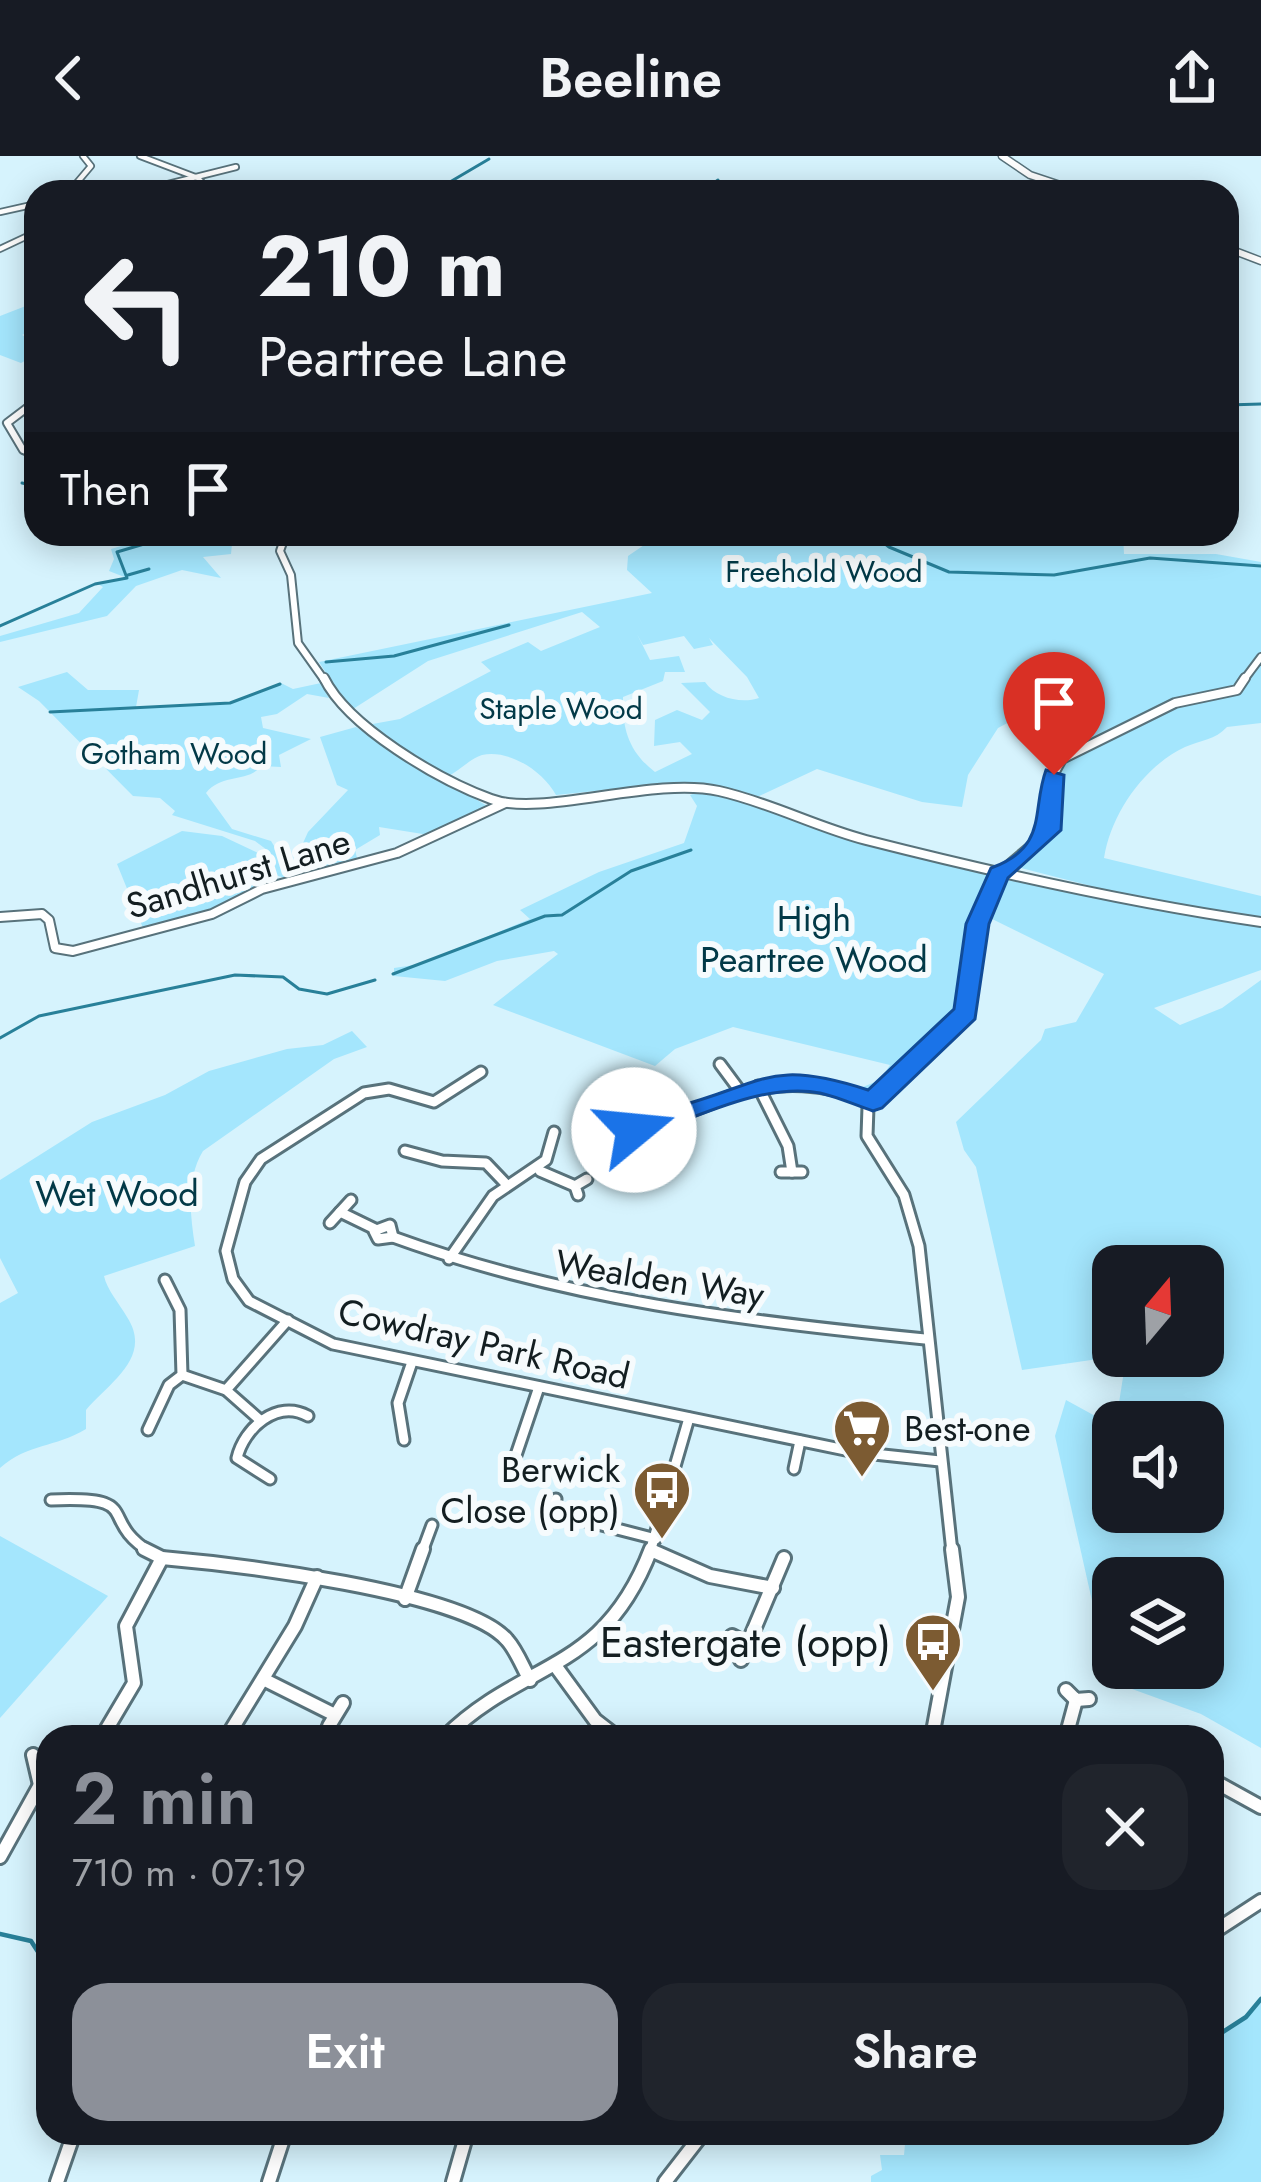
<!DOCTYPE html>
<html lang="en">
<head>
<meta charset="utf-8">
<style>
	:root { --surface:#171b24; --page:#20242c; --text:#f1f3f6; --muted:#9ea1a6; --accent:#8c9099 }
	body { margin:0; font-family:Jost,sans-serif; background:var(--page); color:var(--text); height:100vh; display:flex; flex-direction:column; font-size:45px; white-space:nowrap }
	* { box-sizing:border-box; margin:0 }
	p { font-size:39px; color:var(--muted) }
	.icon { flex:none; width:66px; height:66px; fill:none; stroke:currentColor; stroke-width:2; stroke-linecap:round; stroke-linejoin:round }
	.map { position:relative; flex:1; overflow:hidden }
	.sheet { position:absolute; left:36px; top:1569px; width:1188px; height:420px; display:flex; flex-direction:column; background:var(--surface); border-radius:36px; box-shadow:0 6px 30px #0003 }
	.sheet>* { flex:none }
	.hud { position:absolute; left:24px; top:24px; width:1215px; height:366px; border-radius:36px; box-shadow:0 6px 30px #0003; background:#171b24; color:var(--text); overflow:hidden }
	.needle { width:78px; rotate:19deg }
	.fabs { position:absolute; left:1092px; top:1089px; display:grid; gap:24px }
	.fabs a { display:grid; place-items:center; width:132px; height:132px; border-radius:24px; background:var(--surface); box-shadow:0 6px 30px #0003; font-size:60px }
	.pin { position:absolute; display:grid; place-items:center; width:102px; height:102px; color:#fff; margin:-123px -51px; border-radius:50% 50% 50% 0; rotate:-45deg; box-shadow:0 0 12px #0007 }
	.pin .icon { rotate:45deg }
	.me { position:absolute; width:132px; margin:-66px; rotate:73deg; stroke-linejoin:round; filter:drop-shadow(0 0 9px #0008) }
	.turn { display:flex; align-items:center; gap:42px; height:252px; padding:0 36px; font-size:54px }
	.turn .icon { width:156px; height:156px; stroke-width:2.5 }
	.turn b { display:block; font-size:84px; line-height:102px }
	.then { display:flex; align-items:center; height:114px; padding:0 36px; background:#0003; gap:24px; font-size:45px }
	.round { display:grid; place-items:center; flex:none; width:126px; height:126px; border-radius:36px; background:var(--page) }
	.headline { display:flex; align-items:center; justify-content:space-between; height:204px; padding:0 36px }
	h1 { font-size:72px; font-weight:600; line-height:90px; color:var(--accent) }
	.action { display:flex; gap:24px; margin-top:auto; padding:24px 36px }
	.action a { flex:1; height:138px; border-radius:36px; background:var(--accent); color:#fff; font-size:48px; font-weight:600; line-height:138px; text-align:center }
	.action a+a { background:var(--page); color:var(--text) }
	header { display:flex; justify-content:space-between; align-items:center; height:156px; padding:0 36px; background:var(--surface); font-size:54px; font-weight:600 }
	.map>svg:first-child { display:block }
</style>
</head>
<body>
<header><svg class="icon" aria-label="back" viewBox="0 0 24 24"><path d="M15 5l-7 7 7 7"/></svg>Beeline<svg class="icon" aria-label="share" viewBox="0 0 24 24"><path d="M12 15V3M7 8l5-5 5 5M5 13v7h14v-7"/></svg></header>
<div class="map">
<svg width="1261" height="2026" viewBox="0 0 1261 2026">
	<rect width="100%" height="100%" fill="#d6f3fd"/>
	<g fill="#a4e6fd" fill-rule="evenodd">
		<path d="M36 146V172L22 179 36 186V199L21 207 0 199V160Z"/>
		<path d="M162 378H232L221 381 220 389 232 388 231 398 203 401 221 422 182 414 136 430 107 460 0 486V480L79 457 103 431 98 428 127 422 109 415 114 403 111 393Z"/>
		<path d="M648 378H1123L1124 398H1216L1261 406V497L1234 532 1153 556 1069 596 1057 594 1055 603 1042 549 998 572 968 619 962 651 922 646 817 613 757 641 665 628 556 639C543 615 509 593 482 599 471 602 458 616 448 620L367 569 400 563 491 515 481 506 528 486 541 495 600 471 582 456 428 505 350 555 319 506 652 437 627 414 628 400 650 385ZM637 478 643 489 684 480 694 493 713 489 709 482 747 521 759 542C741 548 716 542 705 526L681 527 710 556 702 564 677 554 655 564 654 590 680 586 692 598 655 616C629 596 622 573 623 541L663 525 665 516H685L679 500 650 504Z"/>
		<path d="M1261 504V567L1227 571C1215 584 1201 584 1185 591 1143 611 1111 658 1104 702L1261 740V763L1138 742 1021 712 1018 704 1054 675 1057 624 1064 605 1177 549 1238 536Z"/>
		<path d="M67 516 88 534H139L136 551 231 546 281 527 293 533 321 527 329 542 307 538 277 558 261 561 263 572 311 583 279 599 281 611 261 610C248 627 221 617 206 637L232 673 271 685 290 716 308 676 348 634 337 629 320 581 356 571 492 653 429 679 379 671 380 679 355 694 358 706 289 724 271 717 267 694 255 685 172 659 175 655 160 642 133 640 39 545 18 531Z"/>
		<path d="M699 636 740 641 817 673 992 719C968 765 979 807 964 847 951 882 904 909 878 934L858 933 880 924 890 909 733 871 675 893 655 910 493 849 558 798 554 795 497 805 445 825 394 820V812L421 808 530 763 520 754 599 716 684 687 697 650 690 639Z"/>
		<path d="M182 675 222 680 258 697V732L222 752 143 772 117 708Z"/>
		<path d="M1005 721 1261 769V814L1154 852 1180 869 1222 852 1261 824V1592L1201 1558 1110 1525 1055 1280 1066 1244 1108 1267 1118 1253 1124 1215 1105 1202 1022 1214 976 1011 964 994 956 966 1041 884 1045 873 1076 866 1104 818 988 761 995 732ZM1113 1110H1203V1200H1113ZM1113 1266H1203V1356H1113ZM1113 1422H1203V1512H1113Z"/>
		<path d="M352 875 367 891 334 903 203 995C186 1023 190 1058 195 1090L104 1120C107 1134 119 1147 127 1161 153 1201 110 1226 86 1254V1273C55 1292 28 1287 0 1312V1147L18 1137 0 1102V1024L92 966 165 939 209 915 287 893 323 889Z"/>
		<path d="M0 1380 108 1440 0 1562Z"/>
		<path d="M1261 1846V2026H871V2020L882 2014 880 1999H904L906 1977H1212V1887Z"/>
	</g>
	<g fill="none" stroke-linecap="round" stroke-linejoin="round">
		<g stroke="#288099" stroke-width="3">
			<path d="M438 33 489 3"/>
			<path d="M702 36 718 24"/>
			<path d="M1227 161 1234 137"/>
			<path d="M1227 249 1261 248"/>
			<path d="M22 327 36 330"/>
			<path d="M873 378 889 391 949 416 1054 419 1150 402 1261 410"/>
			<path d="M128 419 149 413"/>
			<path d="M0 470 95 428 127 422 117 396 178 378"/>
			<path d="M326 506 394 500 509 469"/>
			<path d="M50 556 230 547 280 528"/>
			<path d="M393 818 545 760 562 759 631 715 691 694"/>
			<path d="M0 882 39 860 235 819 283 821 299 833 327 838 375 824"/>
		</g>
		<g stroke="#288099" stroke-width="4.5">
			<path d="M0 1778 31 1785 44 1805 39 1825 48 1827"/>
			<path d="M1212 1883 1246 1861 1261 1843"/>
		</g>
		<g stroke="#58727b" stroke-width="8">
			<g id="minor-far4">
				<path d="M140 0 198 22 205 30 199 36"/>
				<path d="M69 36 91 10 83 0"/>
				<path d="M136 36 236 11"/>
				<path d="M0 56 36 48"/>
				<path d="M0 93 36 76"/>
			</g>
		</g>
		<g stroke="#58727b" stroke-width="10">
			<g id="minor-far3">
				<path d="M36 245 7 267 23 294 36 299"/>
				<path d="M286 378 280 395 291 419 298 487 325 525"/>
				<path d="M1243 525 1261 501"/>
			</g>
		</g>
		<g stroke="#58727b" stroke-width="12">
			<g id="minor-far2">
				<path d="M324 522C348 571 439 624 491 643 541 662 652 620 719 635 769 646 816 671 866 684 996 717 1129 747 1261 766"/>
				<path d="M0 761 42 758 49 764 55 792 73 795 212 758 262 733 397 697 505 647"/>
				<path d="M915 906 966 857 978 768 999 717 1050 674 1053 619 1062 603 1175 547 1237 534 1245 522"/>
			</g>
		</g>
		<g stroke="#58727b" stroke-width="15">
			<g id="minor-far1">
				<path d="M918 903 868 951 867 980 904 1039 919 1090 952 1396"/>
				<path d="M720 908 740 935"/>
				<path d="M481 916 434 946 389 933 364 937 261 1003 245 1026 226 1095 233 1123 249 1145 333 1188 855 1296 940 1305"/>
				<path d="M758 930 788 990 792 1016"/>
				<path d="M638 966C672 966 700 951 731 940 780 923 825 928 873 945"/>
				<path d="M405 995 442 1005 486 1007 507 1029"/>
				<path d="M540 1015 575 1030"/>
				<path d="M781 1016H802"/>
				<path d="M578 1039 575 1030 587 1023"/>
				<path d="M340 1056 375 1073"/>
				<path d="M330 1067 351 1044"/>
				<path d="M390 1069 393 1081 378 1083 374 1075Z"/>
				<path d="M393 1081C566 1144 743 1165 925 1183"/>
				<path d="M449 1103 493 1040 546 1004 554 976"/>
				<path d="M182 1219 226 1234 260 1264"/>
				<path d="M226 1234 288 1164"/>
				<path d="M148 1274 169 1229 182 1219 180 1154 165 1124"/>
				<path d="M404 1284 398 1247 412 1206"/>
				<path d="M515 1302 539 1231"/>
				<path d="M794 1313 800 1285"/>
				<path d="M270 1323 237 1302C244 1272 277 1243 308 1260"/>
				<path d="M51 1344C146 1340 96 1362 150 1396"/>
				<path d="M551 1356 656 1383"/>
				<path d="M546 1368 556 1343"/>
				<path d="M422 1396 432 1369"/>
				<path d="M650 1396 689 1262"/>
			</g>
		</g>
		<g stroke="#58727b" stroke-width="18">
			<g id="minor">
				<path d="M144 1393 162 1402C231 1408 465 1435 507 1484 517 1495 523 1512 530 1524"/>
				<path d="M653 1395 710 1420 773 1432"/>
				<path d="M405 1443 423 1393"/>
				<path d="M732 1480 749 1489"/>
				<path d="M741 1504 784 1402"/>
				<path d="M557 1512 595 1564 617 1581"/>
				<path d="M265 1524 335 1559"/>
				<path d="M1066 1534 1076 1544 1089 1543"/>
				<path d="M329 1570 343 1547"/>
				<path d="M102 1581 134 1527 126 1470 162 1402"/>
				<path d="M227 1581 295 1470 317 1421"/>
				<path d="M445 1581C524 1503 603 1519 651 1393"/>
				<path d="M932 1581 958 1441 952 1393"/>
				<path d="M1066 1581 1076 1544"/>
				<path d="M33 1599 40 1629"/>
				<path d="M1212 1624 1261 1651"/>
				<path d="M0 1701 40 1629 48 1627"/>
				<path d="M1212 1777 1261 1745"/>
				<path d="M57 2026 74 1977"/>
				<path d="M269 2026 285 1977"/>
				<path d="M453 2026 467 1977"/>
				<path d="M665 2026 703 1977"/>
			</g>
		</g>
		<g stroke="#58727b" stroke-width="9">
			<g id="major">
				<path d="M1002 0 1030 19 1081 36"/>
				<path d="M1227 92 1261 105"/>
			</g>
		</g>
		<use href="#minor-far4" stroke="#fff" stroke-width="4.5"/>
		<use href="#minor-far3" stroke="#fff" stroke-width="6"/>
		<use href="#minor-far2" stroke="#fff" stroke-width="8"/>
		<use href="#minor-far1" stroke="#fff" stroke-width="9"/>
		<use href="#minor" stroke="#fff" stroke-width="12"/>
		<use href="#major" stroke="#fff" stroke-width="6"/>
	</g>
	<path fill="#1a73e8" stroke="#114b97" stroke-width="3" d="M1046 614 1064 619 1061 674 1008 722 989 768 975 863 882 952 873 955C855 949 838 941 820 937 761 925 686 967 634 983L624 980 620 974 629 959C644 954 660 955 676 951 766 927 769 902 868 934L954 853 966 768 991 712C1049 691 1031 655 1046 614Z"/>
	<defs>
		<g id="supermarket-pin" transform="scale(3)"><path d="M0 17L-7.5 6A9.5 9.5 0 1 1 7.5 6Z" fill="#7c5b32" stroke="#f6fbfd"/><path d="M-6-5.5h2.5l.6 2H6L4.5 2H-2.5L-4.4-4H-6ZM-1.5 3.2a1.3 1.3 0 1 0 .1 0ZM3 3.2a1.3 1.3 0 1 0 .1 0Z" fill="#fff"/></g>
		<g id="bus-pin" transform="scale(3)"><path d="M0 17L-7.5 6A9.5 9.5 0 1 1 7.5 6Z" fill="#7c5b32" stroke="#f6fbfd"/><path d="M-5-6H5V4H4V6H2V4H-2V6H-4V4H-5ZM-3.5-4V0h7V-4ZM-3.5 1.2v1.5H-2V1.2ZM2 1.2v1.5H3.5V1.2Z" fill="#fff"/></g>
	</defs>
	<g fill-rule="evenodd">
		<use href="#supermarket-pin" x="862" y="1272"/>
		<use href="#bus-pin" x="662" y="1334"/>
		<use href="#bus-pin" x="933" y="1486"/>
	</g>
	<g text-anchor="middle" stroke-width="12" stroke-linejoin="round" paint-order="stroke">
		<g font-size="30" fill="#023947" stroke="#f6fbfd">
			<text x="824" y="426">Freehold Wood</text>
			<text x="561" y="563">Staple Wood</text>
			<text x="174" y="608">Gotham Wood</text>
		</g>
		<g font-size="36" fill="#131e21" stroke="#f6fbfd">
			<text transform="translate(238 717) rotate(-17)" y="13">Sandhurst Lane</text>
			<text transform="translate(660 1122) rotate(9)" y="13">Wealden Way</text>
			<text transform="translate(484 1187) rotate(13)" y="13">Cowdray Park Road</text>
		</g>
		<g font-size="36" fill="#023947" stroke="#f6fbfd">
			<text x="814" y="775">High<tspan x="814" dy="41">Peartree Wood</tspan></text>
			<text x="117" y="1050">Wet Wood</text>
		</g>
		<g font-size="36" fill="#131e21" stroke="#f6fbfd" text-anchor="start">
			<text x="904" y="1285">Best-one</text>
			<text x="620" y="1326" text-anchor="end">Berwick<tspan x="620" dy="41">Close (opp)</tspan></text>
		</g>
		<g font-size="42" fill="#131e21" stroke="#f6fbfd" text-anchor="end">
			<text x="891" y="1501">Eastergate (opp)</text>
		</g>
	</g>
</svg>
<div class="fabs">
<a><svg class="needle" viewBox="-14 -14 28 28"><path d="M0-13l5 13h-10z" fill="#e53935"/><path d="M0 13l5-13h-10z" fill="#9ea1a6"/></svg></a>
<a><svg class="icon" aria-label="sound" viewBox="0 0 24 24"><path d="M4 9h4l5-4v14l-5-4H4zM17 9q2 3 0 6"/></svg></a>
<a><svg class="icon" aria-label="layers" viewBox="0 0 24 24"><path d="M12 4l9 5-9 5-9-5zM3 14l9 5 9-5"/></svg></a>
</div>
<div class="pin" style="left:1054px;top:619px;background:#d93025"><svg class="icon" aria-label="arrive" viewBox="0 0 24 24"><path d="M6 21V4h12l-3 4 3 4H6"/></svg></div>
<svg class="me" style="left:634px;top:974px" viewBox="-20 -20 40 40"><circle r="19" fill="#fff"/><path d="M0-13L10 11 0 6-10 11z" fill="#1a73e8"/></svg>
<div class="hud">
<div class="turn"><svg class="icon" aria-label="left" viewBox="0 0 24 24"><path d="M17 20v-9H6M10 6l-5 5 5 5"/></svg><div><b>210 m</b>Peartree Lane</div></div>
<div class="then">Then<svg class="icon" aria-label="arrive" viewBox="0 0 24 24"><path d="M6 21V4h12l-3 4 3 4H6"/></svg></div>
</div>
<section class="sheet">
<div class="headline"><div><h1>2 min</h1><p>710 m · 07:19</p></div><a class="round"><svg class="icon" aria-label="close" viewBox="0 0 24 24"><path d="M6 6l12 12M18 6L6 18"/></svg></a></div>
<div class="action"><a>Exit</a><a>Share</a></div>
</section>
</div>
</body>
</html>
